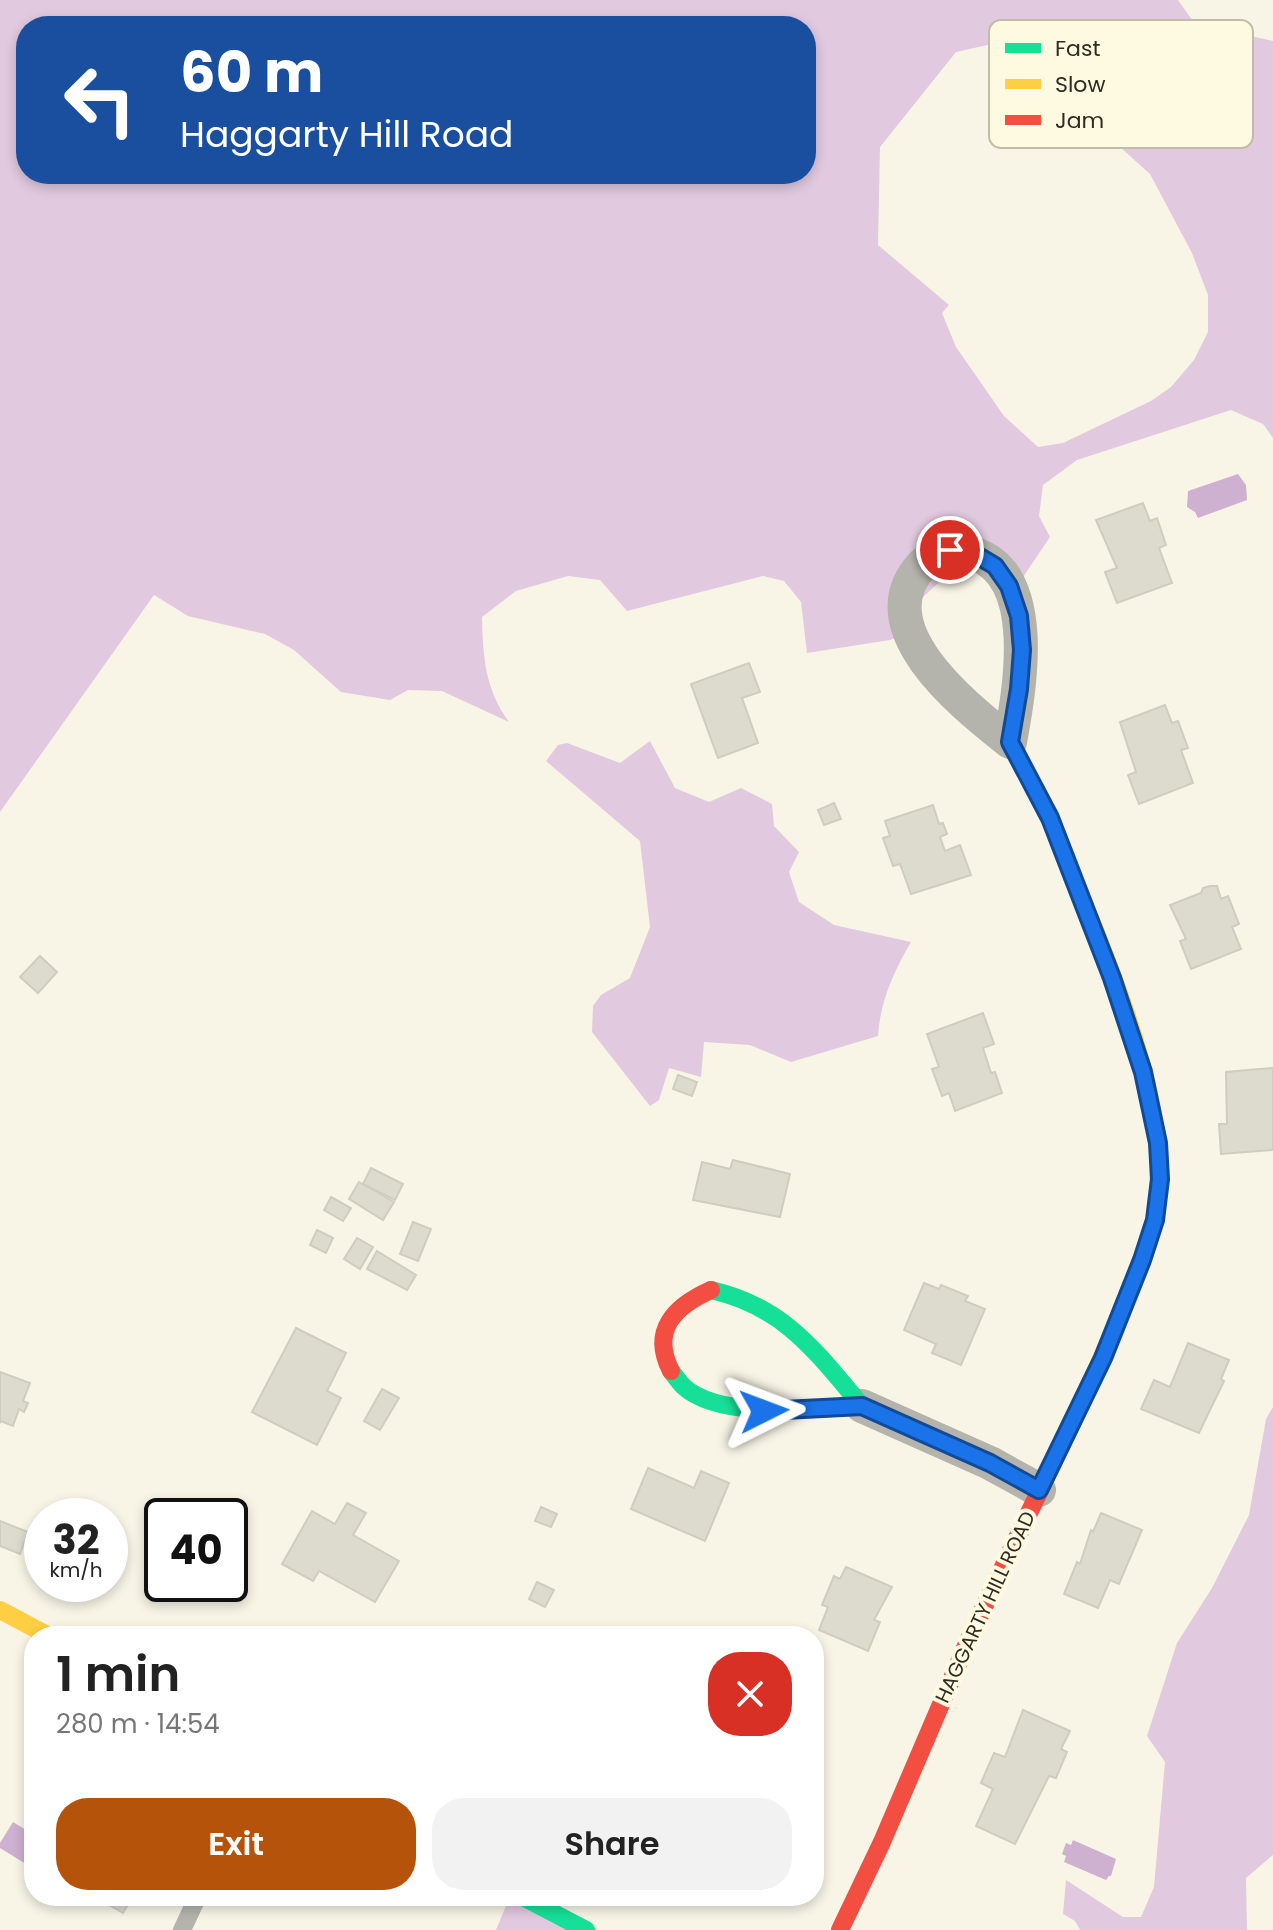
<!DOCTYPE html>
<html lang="en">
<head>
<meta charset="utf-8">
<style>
	:root { --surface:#fff; --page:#f2f2f2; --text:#222; --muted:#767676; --accent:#b45309 }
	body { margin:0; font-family:Poppins,sans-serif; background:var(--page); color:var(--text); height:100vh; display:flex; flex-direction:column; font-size:30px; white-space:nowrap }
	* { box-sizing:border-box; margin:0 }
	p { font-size:26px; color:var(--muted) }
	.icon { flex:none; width:44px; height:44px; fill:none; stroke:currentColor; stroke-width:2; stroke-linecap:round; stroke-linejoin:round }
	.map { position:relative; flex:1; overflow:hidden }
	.details { position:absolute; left:24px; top:1626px; width:800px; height:280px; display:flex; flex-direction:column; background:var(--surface); border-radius:32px; box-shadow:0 4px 12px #0003 }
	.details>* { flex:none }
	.top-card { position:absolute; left:16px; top:16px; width:800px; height:168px; border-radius:32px; box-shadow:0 4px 12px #0003; background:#1a4fa0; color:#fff; overflow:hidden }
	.speed { position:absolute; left:24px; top:1498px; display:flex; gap:16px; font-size:40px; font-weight:700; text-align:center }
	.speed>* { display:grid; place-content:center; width:104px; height:104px; border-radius:50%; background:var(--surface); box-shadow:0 4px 12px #0003; line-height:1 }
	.speed small { font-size:20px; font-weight:400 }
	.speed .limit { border:4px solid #111; border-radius:12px; background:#fff; color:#111 }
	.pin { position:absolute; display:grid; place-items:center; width:68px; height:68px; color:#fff; margin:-34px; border:4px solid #fff; border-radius:50%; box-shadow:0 2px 8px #0007 }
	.me { position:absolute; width:88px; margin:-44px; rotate:87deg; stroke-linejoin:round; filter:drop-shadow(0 0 6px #0008) }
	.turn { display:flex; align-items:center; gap:28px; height:168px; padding:0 32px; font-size:36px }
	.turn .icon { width:104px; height:104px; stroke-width:2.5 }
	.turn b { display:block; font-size:56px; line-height:68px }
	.round { display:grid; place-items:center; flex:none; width:84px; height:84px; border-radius:32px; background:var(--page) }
	.overview { display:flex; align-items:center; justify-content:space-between; height:136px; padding:0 32px }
	h1 { font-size:48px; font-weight:600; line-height:60px }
	.button { display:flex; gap:16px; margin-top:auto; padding:16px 32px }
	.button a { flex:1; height:92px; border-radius:32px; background:var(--accent); color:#fff; font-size:32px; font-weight:600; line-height:92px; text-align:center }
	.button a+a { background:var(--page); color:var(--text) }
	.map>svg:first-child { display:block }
</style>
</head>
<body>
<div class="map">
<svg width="1273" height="1930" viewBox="0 0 1273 1930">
	<rect width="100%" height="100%" fill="#f8f5e7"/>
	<g fill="#e1c9df" fill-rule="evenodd">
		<path d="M0 0H1178L1195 24 1273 41V438L1263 424 1231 410 1077 460 1043 485 1039 516 1050 537 1015 589C985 573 963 558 934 587 930 591 924 595 921 600 916 609 915 622 912 631L890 640 807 653 801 602 784 581 763 576 627 611 600 580 568 576 516 591 482 617C483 657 485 689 509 722L442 691 408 690 390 700 341 692 294 650 265 634 188 616 154 595 0 812ZM26 26H806V174H26ZM1051 31 1085 56 1099 128 1150 174 1192 253 1208 295V332L1194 360 1171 387 1151 401 1063 443 1038 447 1004 416 956 347 942 313 949 305 878 245 880 147 956 52Z"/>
		<path d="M650 741 675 788 709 802 741 788 772 804 774 826 799 852 789 872 799 902 834 925 911 942C894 971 880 1002 878 1036L791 1062 750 1045 704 1042 701 1077 669 1068 659 1100 650 1106 592 1032 593 1006 601 995 630 978 650 927 640 841 546 761 558 745 567 743 620 763Z"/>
		<path d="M1273 1407V1855L1246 1878 1247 1930H1080L1075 1921 1063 1914 1066 1880 1123 1917H1141L1154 1887 1165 1762 1147 1736 1177 1643 1212 1588 1249 1515 1266 1419Z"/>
		<path d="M510 1896 580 1930H496Z"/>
	</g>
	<g fill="#ceb0d0">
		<path d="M1238 474 1246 485 1247 500 1198 518 1195 512 1187 507 1188 491Z"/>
		<path d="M13 1822 34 1835V1869L0 1848V1843Z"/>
		<path d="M1073 1840 1116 1859 1111 1876H1109L1106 1880 1064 1862 1066 1856 1062 1854 1066 1843 1071 1845Z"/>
	</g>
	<g fill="#dddbce" stroke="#cfccc0" stroke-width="2">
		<path d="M1143 503 1150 521 1157 518 1166 545 1159 548 1172 583 1117 603 1105 572 1117 568 1096 520Z"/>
		<path d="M749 663 760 692 742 698 758 743 718 758 691 684Z"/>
		<path d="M1165 705 1172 723 1178 721 1188 748 1181 750 1193 783 1139 804 1128 775 1136 772 1120 722Z"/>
		<path d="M834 803 841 819 824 825 818 810Z"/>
		<path d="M933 805 939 824 943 823 947 834 940 837 945 851 960 845 971 875 911 894 900 864 893 866 883 838 890 836 885 821Z"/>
		<path d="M1210 886H1217L1221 899 1228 896 1239 924 1232 927 1241 949 1191 969 1180 941 1186 939 1170 905 1201 893 1203 888Z"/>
		<path d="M40 956 57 972 38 993 20 977Z"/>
		<path d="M983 1013 994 1044 983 1048 991 1073 995 1072 1002 1093 955 1111 949 1093 942 1096 932 1069 939 1067 927 1034Z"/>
		<path d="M1273 1068V1150L1221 1154 1219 1124H1227L1226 1072Z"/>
		<path d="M678 1075 697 1082 692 1096 673 1089Z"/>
		<path d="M733 1160 790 1174 780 1217 693 1200 702 1162 730 1169Z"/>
		<path d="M371 1168 403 1184 395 1200 363 1184Z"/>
		<path d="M359 1182 394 1202 383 1220 349 1199Z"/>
		<path d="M331 1197 351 1208 343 1221 324 1210Z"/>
		<path d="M413 1222 431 1229 418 1261 400 1254Z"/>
		<path d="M317 1230 333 1238 326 1253 310 1245Z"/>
		<path d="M357 1238 373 1247 360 1269 344 1259Z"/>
		<path d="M377 1251 416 1275 407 1290 367 1269Z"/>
		<path d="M924 1283 939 1289 941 1285 968 1296 965 1301 985 1309 961 1365 932 1353 936 1344 904 1330Z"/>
		<path d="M296 1328 346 1353 327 1391 341 1398 317 1445 252 1412Z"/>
		<path d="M1188 1343 1229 1360 1221 1379 1224 1381 1199 1433 1141 1409 1154 1380 1170 1387Z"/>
		<path d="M0 1372 30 1383 23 1401 28 1403 24 1412 19 1409 13 1426 1 1421 0 1423Z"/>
		<path d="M382 1389 399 1398 380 1430 364 1421Z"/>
		<path d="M648 1468 694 1488 701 1471 729 1483 705 1541 631 1509Z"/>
		<path d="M347 1503 366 1513 353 1535 399 1561 375 1602 319 1571 313 1581 282 1564 312 1511 335 1524Z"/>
		<path d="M541 1507 557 1514 551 1527 535 1521Z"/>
		<path d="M1101 1513 1142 1530 1119 1584 1110 1580 1098 1608 1064 1594 1077 1562 1080 1564 1091 1530 1093 1532Z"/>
		<path d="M0 1521 28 1532 20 1554 0 1546Z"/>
		<path d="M846 1567 892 1587 874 1620 880 1622 868 1651 819 1630 828 1607 822 1605 834 1576 840 1579Z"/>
		<path d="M537 1582 554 1590 545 1607 529 1599Z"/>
		<path d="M1023 1710 1070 1731 1061 1749 1067 1752 1056 1778 1049 1776 1015 1844 976 1826 993 1789 981 1783 994 1753 1005 1757Z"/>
		<path d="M94 1896H133L123 1913Z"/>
	</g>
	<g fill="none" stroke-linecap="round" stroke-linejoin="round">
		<path stroke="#b4b3ac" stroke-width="18" d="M182 1930 198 1896"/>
		<g stroke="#b4b3ac" stroke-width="34">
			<path d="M950 550C958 551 968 551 975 554 1041 577 1019 692 1010 742 965 706 863 627 923 564 929 558 942 554 950 550Z"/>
			<path d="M862 1406 990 1463 1039 1490"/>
		</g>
		<g stroke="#16e098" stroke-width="18">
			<path d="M671 1371C675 1376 679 1382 683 1386 719 1420 815 1409 862 1406 815 1351 785 1307 711 1290"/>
			<path d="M521 1896 586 1930"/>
		</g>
		<g stroke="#ffcf43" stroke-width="18">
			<path d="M1059 841C1100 947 1177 1106 1155 1218 1150 1244 1139 1269 1129 1293 1109 1344 1086 1393 1063 1442"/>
			<path d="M0 1610 49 1636"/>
		</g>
		<g stroke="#f24e42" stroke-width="18">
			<path d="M1010 742 1050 818 1059 841"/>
			<path d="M671 1371C650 1330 675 1306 711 1290"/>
			<path d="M840 1930 882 1842 971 1634 1063 1442"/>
		</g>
	</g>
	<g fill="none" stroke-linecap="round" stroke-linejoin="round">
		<g stroke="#114b97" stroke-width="20">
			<path id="route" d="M764 1411 862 1406 990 1463 1039 1490 1103 1358 1142 1260 1155 1220 1160 1179 1158 1143 1143 1072 1112 978 1050 818 1010 742 1019 689 1022 650 1019 616 1009 586 995 566 975 554 950 550"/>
		</g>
		<use href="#route" stroke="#1a73e8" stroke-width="14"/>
	</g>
	<g text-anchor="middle" stroke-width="8" stroke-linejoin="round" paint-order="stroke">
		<g font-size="20" fill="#2e2c20" stroke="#fef9e1">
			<text transform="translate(985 1607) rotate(-65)" y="7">HAGGARTY HILL ROAD</text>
		</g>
	</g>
	<rect x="989" y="20" width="264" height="128" rx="12" fill="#fef9e1" stroke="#c0bca7" stroke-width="2"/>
	<rect x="1005" y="43" width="36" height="10" fill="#16e098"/>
	<rect x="1005" y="79" width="36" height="10" fill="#ffcf43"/>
	<rect x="1005" y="115" width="36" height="10" fill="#f24e42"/>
	<g font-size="22" fill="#2e2c20">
		<text x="1055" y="56">Fast</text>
		<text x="1055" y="92">Slow</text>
		<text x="1055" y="128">Jam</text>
	</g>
</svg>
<div class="speed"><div>32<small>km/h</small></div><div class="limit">40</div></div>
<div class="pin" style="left:950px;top:550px;background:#d93025"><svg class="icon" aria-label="arrive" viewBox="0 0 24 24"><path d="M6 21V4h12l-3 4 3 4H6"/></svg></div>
<svg class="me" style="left:764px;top:1411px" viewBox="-20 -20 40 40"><path d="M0-17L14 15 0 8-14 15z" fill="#1a73e8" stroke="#fff" stroke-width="4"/></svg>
<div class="top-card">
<div class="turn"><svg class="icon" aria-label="left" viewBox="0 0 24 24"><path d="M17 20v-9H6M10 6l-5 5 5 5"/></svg><div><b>60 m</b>Haggarty Hill Road</div></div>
</div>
<section class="details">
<div class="overview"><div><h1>1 min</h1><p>280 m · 14:54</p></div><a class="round" style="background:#d93025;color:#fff"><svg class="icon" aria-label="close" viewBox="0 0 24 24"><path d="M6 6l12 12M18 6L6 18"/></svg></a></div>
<div class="button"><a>Exit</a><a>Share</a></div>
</section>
</div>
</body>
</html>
